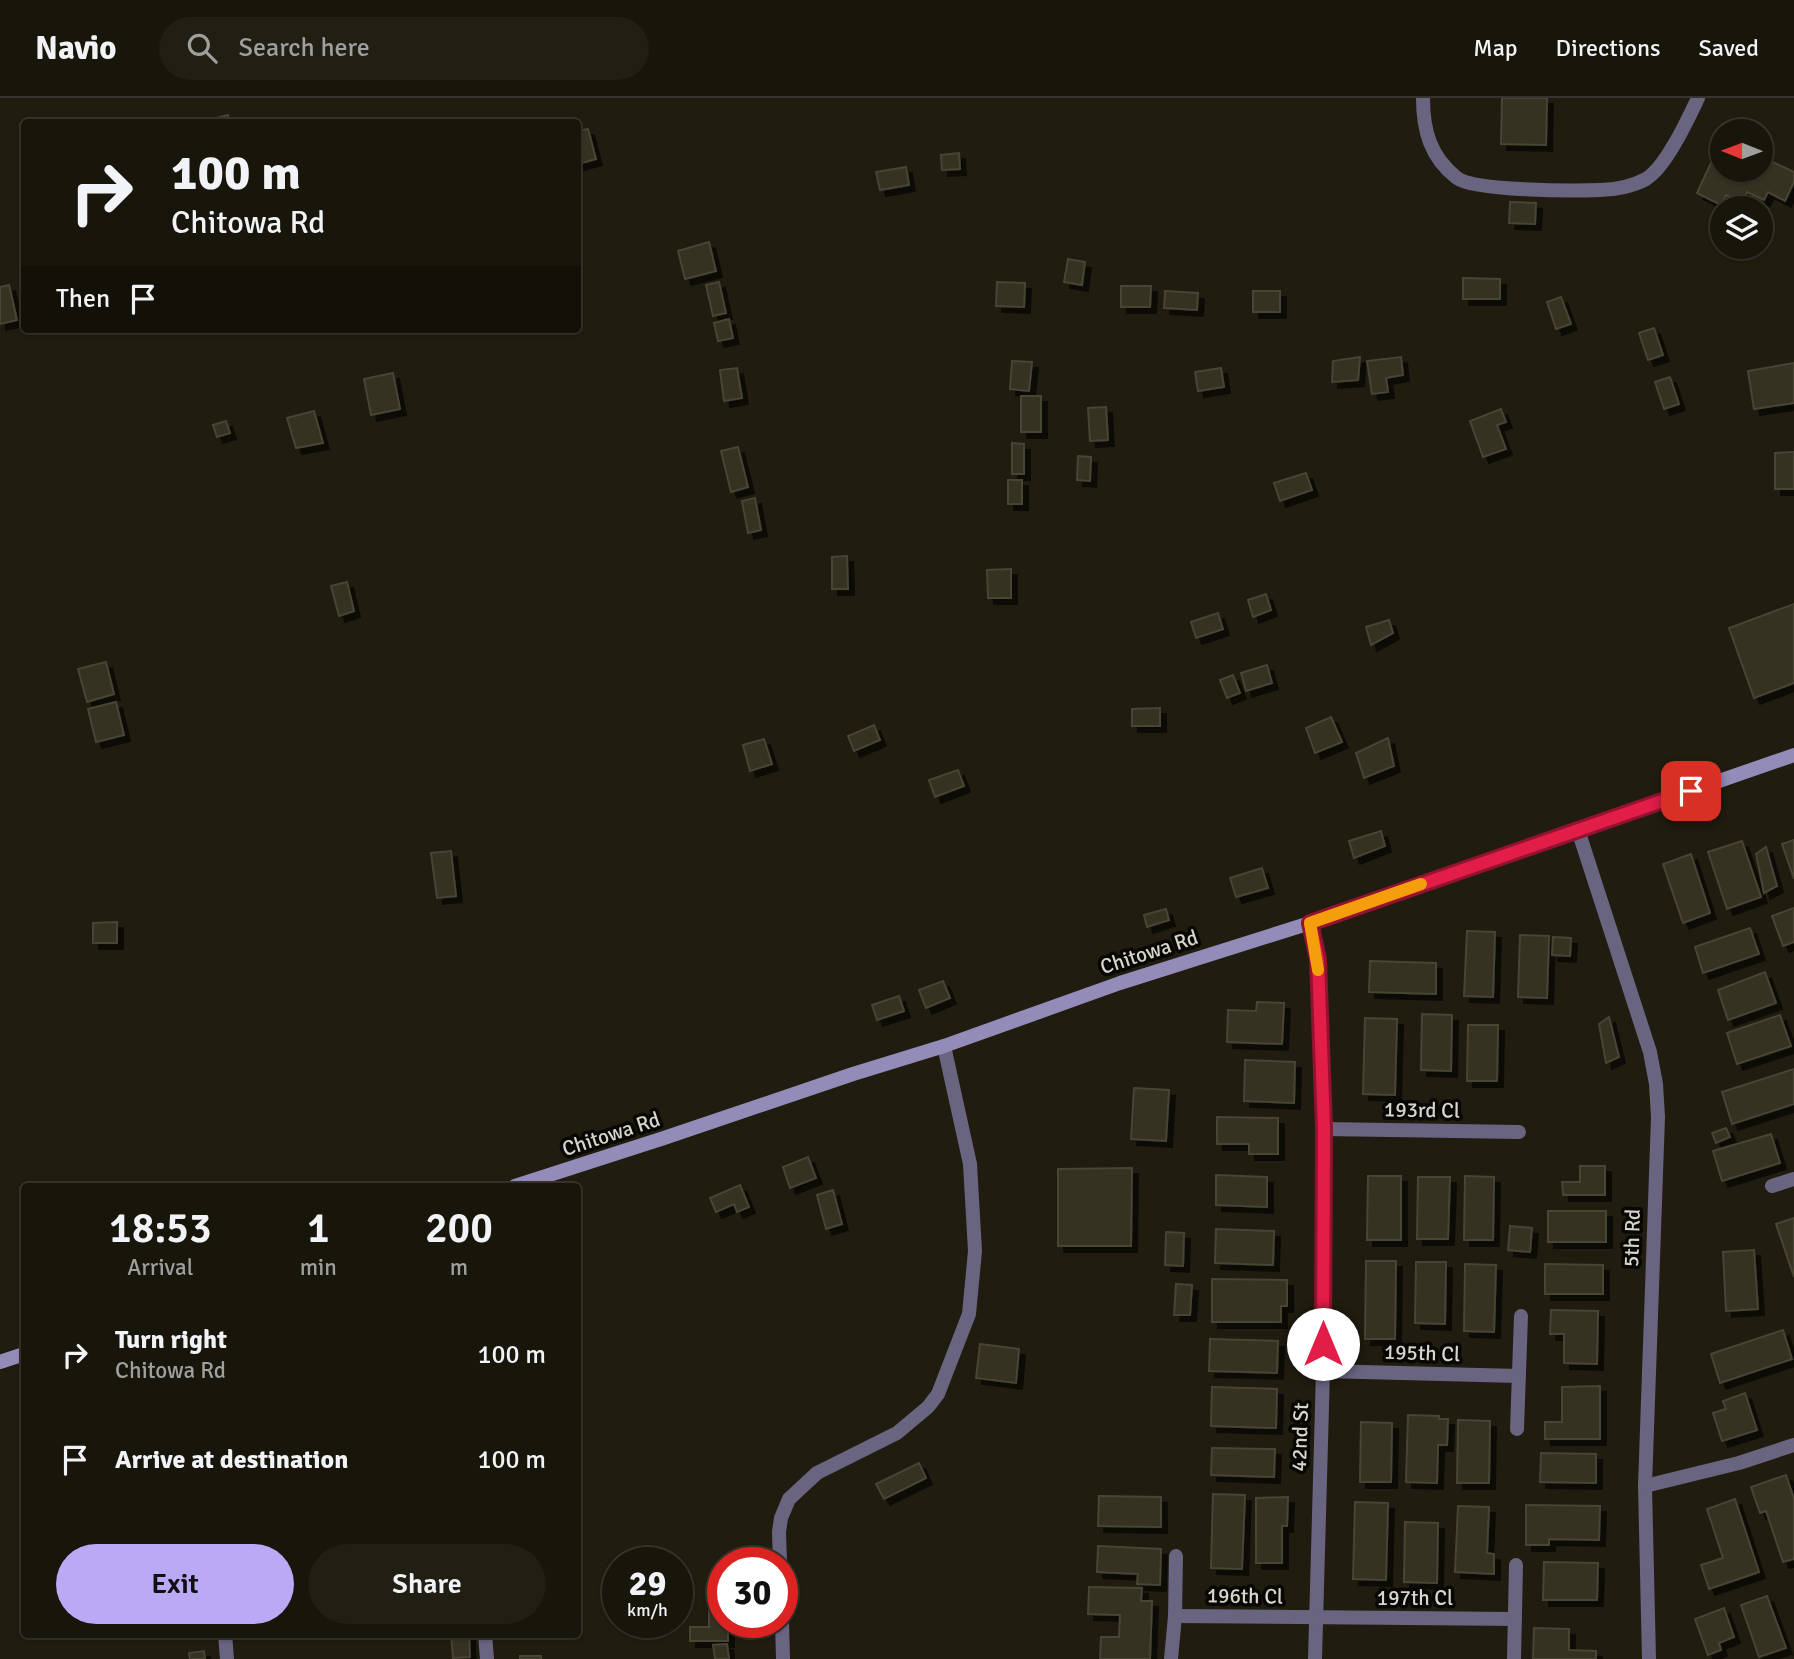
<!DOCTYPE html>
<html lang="en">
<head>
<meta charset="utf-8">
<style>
	:root { --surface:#18150b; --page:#211e14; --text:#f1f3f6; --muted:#9f9f9d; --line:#36342c; --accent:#baaaf6 }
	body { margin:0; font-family:Signika,sans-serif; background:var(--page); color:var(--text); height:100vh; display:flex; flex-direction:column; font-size:26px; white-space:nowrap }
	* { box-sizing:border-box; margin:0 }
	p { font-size:23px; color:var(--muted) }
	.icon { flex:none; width:38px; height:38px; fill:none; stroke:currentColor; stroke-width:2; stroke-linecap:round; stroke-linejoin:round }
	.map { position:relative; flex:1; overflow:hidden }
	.drawer { position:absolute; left:21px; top:1085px; width:560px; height:455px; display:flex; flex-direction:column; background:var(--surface); border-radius:7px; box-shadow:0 2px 5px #0004,0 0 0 2px var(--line) }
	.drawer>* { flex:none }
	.hud { position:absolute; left:21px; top:21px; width:560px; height:214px; border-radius:7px; box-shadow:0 2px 5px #0004,0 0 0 2px var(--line); background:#18150b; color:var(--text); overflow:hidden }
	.needle { width:46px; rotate:271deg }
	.tools { position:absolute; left:1710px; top:21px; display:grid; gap:14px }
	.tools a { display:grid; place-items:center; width:63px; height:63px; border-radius:50%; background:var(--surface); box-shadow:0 2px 5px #0004,0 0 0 2px var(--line); font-size:35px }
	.speed { position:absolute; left:602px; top:1449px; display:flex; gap:14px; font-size:35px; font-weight:700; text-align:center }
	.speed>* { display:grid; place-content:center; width:91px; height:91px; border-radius:50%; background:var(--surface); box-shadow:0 2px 5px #0004,0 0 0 2px var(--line); line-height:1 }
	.speed small { font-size:18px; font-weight:400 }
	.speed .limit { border:10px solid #d22; background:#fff; color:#111 }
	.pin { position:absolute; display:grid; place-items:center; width:60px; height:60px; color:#fff; margin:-30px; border-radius:14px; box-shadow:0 4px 10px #0006 }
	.me { position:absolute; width:77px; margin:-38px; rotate:0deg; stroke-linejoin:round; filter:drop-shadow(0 0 5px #0008) }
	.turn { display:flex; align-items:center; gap:24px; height:147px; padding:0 35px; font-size:32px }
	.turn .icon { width:91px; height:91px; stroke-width:2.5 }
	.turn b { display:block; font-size:49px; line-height:60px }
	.then { display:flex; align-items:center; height:66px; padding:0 35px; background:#0003; gap:14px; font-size:26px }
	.eta { display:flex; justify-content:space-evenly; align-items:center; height:119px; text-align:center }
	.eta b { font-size:42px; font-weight:600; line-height:49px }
	.button { display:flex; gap:14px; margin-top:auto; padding:14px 35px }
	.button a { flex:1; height:80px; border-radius:42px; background:var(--accent); color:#111; font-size:28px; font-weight:600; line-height:80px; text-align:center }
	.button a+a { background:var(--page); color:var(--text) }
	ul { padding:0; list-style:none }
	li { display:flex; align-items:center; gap:21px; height:105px; padding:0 35px }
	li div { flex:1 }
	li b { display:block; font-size:26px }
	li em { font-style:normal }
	header { display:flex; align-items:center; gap:42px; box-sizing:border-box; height:98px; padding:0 35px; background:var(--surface); border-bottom:2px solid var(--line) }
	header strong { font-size:33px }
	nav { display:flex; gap:38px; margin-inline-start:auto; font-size:24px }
	.search { width:490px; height:63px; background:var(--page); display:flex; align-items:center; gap:18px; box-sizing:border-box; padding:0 24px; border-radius:38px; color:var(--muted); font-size:26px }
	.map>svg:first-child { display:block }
</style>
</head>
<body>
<header>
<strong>Navio</strong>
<div class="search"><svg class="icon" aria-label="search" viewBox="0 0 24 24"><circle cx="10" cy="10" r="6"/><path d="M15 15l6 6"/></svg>Search here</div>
<nav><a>Map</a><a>Directions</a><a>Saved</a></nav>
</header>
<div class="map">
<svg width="1794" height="1561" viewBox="0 0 1794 1561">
	<defs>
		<filter id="shadow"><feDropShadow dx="6" dy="6" stdDeviation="0" flood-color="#0009"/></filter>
	</defs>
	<rect width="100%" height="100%" fill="#201c0f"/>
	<g fill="#343022" stroke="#484435" stroke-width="2" filter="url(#shadow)">
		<path d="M1502 0H1547L1546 47 1501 46Z"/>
		<path d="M228 17 230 24H205V23Z"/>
		<path d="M24 27V50L20 28Z"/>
		<path d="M588 31 596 61 578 66V33Z"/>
		<path d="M1722 41V72H1760V58L1794 74V84L1785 103 1768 94 1764 102 1747 94 1742 105 1726 97 1721 107 1697 95Z"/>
		<path d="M959 55 960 71 942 72 941 57Z"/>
		<path d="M906 69 909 87 880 92 876 74Z"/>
		<path d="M1510 104 1536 105 1535 126 1509 125Z"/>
		<path d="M709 144 716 173 685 181 678 153Z"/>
		<path d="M1068 161 1085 164 1082 187 1064 184Z"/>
		<path d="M1463 180 1500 181V201H1463Z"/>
		<path d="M719 184 726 215 713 218 706 187Z"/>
		<path d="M997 184 1025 185 1024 209 996 208Z"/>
		<path d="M9 187 17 222 0 226V189Z"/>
		<path d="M1121 188H1151L1150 209H1121Z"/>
		<path d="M1165 193 1198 195 1197 212 1164 210Z"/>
		<rect x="1253" y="193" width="27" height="21"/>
		<path d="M1561 199 1571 226 1556 231 1547 204Z"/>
		<path d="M729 221 733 240 718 243 714 225Z"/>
		<path d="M1654 230 1663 257 1648 262 1639 235Z"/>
		<path d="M1360 259 1358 282 1332 284 1333 263Z"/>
		<path d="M1401 259 1403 277 1386 280 1388 294 1372 296 1367 263Z"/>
		<path d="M1012 263 1032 264 1029 293 1010 291Z"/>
		<path d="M1794 265V305L1754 311 1748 273Z"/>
		<path d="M737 270 742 300 724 303 720 272Z"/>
		<path d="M1221 270 1224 289 1198 293 1195 274Z"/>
		<path d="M393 275 400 311 371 317 364 281Z"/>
		<path d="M1670 279 1679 306 1664 311 1655 284Z"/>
		<rect x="1021" y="298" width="20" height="36"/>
		<path d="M1106 309 1108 342 1090 343 1088 310Z"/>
		<path d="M1501 311 1506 324 1497 327 1506 351 1483 359 1470 323Z"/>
		<path d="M314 313 323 345 296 350 287 320Z"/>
		<path d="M226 323 230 335 217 339 213 327Z"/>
		<path d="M1012 345 1024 346V376H1012Z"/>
		<path d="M738 349 748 389 731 394 721 353Z"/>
		<path d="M1794 354V391H1775V355Z"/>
		<path d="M1078 358 1091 359 1090 383 1077 382Z"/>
		<path d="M1306 375 1312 392 1280 403 1274 385Z"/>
		<rect x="1008" y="382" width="14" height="24"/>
		<path d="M755 400 761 432 748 435 742 403Z"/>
		<path d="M847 458 848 491H832V459Z"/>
		<path d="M1011 471V500H988L987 472Z"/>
		<path d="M347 484 354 513 339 518 331 488Z"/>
		<path d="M1266 496 1271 512 1253 519 1248 502Z"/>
		<path d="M1794 506V585L1754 600 1729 530Z"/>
		<path d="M1218 515 1223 531 1196 540 1191 524Z"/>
		<path d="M1389 522 1393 535 1371 547 1366 529Z"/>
		<path d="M106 564 114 596 87 604 78 571Z"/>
		<path d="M1267 567 1272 585 1246 593 1241 575Z"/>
		<path d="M1233 577 1240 595 1227 600 1220 582Z"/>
		<path d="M116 604 124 637 96 644 88 611Z"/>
		<path d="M1160 610V628H1132V611Z"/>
		<path d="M1331 619 1342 644 1315 655 1306 630Z"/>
		<path d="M874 627 880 642 854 653 848 638Z"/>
		<path d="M1388 640 1394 668 1364 680 1356 655Z"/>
		<path d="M764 641 772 666 750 673 743 647Z"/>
		<path d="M958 672 964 688 935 699 929 682Z"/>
		<path d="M1381 733 1385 748 1354 760 1349 743Z"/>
		<path d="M1794 742V781L1782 746Z"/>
		<path d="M1742 743 1761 799 1727 811 1708 754Z"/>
		<path d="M1766 749 1777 788 1764 795 1756 756Z"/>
		<path d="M451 753 456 798 437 800 431 755Z"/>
		<path d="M1691 756 1710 815 1683 825 1663 766Z"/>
		<path d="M1262 770 1268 790 1236 799 1230 780Z"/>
		<path d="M1794 810V844L1783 848 1772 818Z"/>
		<path d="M1166 811 1169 822 1147 829 1144 817Z"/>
		<path d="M117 824V845H93V825Z"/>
		<path d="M1750 830 1759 856 1703 875 1695 849Z"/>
		<path d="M1467 833 1495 834 1493 899 1464 898Z"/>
		<path d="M1520 837 1549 838 1547 900 1518 899Z"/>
		<path d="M1553 839 1571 840 1570 858 1552 857Z"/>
		<path d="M1370 863 1436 865V896L1369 894Z"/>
		<path d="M1765 874 1776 905 1728 922 1718 892Z"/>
		<path d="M943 883 950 900 926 910 919 892Z"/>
		<path d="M899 898 904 913 877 922 872 907Z"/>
		<path d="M1257 904 1284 905 1282 946 1227 944 1228 912 1256 913Z"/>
		<path d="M1422 916 1452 917 1451 973 1421 972Z"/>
		<path d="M1780 917 1791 948 1737 966 1727 935Z"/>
		<path d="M1609 919 1619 959 1606 965 1599 926Z"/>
		<path d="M1365 920 1397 921 1395 997 1363 996Z"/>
		<path d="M1468 927H1498L1497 983H1467Z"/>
		<path d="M1245 962 1295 964 1294 1005 1244 1003Z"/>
		<path d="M1794 971V1006L1732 1026 1722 994Z"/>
		<path d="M1134 990 1169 992 1166 1043 1131 1041Z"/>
		<path d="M1217 1019 1278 1020V1056H1249V1046H1217Z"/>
		<path d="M1726 1030 1730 1039 1716 1045 1712 1035Z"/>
		<path d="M1771 1036 1780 1065 1722 1083 1713 1053Z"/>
		<path d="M808 1059 816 1080 790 1090 783 1069Z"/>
		<path d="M1580 1068H1605V1097H1563L1562 1084H1580Z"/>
		<path d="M1132 1070 1131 1148H1058V1071Z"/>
		<path d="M1216 1077 1267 1079V1109L1216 1107Z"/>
		<path d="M1368 1078H1401V1142H1367Z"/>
		<path d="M1465 1078 1494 1079 1493 1142H1464Z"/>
		<path d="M1418 1079H1450L1448 1141H1417Z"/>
		<path d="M740 1087 749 1109 737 1114 734 1106 716 1114 710 1100Z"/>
		<path d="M833 1092 842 1126 826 1131 817 1097Z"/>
		<rect x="1548" y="1113" width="58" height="31"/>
		<path d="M1794 1120V1179L1776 1126Z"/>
		<path d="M1510 1128 1532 1130 1530 1154 1508 1152Z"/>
		<path d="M1216 1131 1274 1133 1273 1167 1215 1165Z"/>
		<path d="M1166 1134 1184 1135 1183 1168 1165 1167Z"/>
		<path d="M1754 1152 1758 1211 1726 1213 1723 1154Z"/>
		<path d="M1366 1163H1396L1395 1241H1365Z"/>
		<path d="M1416 1164H1446L1445 1226 1415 1225Z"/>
		<path d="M1465 1166 1496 1167 1494 1234 1464 1233Z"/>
		<path d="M1545 1166 1603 1167V1196H1545Z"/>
		<path d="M1212 1181 1287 1182V1208H1281V1224H1212Z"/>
		<path d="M1176 1186 1192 1187 1190 1217H1174Z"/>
		<path d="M1551 1212 1598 1213 1597 1266 1564 1265V1236H1550Z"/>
		<path d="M1783 1232 1792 1261 1720 1285 1711 1256Z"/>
		<path d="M1210 1241 1278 1243 1277 1275 1209 1273Z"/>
		<path d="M980 1246 1019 1251 1016 1285 976 1280Z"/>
		<path d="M1600 1288V1341H1545V1324H1562V1289Z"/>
		<path d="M1212 1289 1277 1291 1276 1330 1211 1328Z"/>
		<path d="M1745 1295 1757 1332 1722 1343 1713 1315 1726 1311 1723 1303Z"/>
		<path d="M1408 1317 1439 1318V1321H1448L1447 1347H1438L1437 1385 1406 1384Z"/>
		<path d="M1458 1322 1490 1323 1489 1385H1457Z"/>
		<path d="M1361 1324 1392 1325 1391 1384H1360Z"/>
		<path d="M1212 1350 1275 1351 1274 1379 1211 1377Z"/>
		<path d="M1541 1355 1596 1356V1385L1540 1384Z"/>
		<path d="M919 1365 926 1380 884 1401 876 1386Z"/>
		<path d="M1786 1377 1794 1401V1461L1783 1464 1766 1413 1760 1415 1751 1389Z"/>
		<path d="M1213 1396 1245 1397 1242 1471 1211 1470Z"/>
		<path d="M1099 1398 1161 1399V1429L1098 1428Z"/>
		<path d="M1288 1399 1287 1428H1282V1465H1256V1400Z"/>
		<path d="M1735 1401 1759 1474 1709 1491 1701 1467 1723 1460 1707 1411Z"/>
		<path d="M1355 1404 1388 1405 1386 1482 1353 1481Z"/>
		<path d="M1526 1407 1600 1408 1599 1442 1549 1441V1447H1526Z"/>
		<path d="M1458 1408 1489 1409 1487 1455 1494 1456V1476L1455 1474Z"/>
		<path d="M1405 1424 1438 1425 1437 1485 1404 1484Z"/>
		<path d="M1098 1448 1161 1451 1160 1487 1137 1486 1138 1476 1097 1474Z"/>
		<path d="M1544 1464 1598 1465 1597 1502H1543Z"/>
		<path d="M1089 1489 1142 1490 1141 1503H1152L1150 1561H1100L1101 1539H1119L1120 1517 1088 1516Z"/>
		<path d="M1767 1498 1786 1550 1759 1559 1741 1507Z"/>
		<path d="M709 1510H723V1524H728V1543H690V1529H709Z"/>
		<path d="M1724 1510 1734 1539 1719 1545 1721 1552 1708 1557 1695 1521Z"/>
		<path d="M1534 1530 1569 1531V1552L1596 1553V1561H1533Z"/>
		<path d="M451 1536H469L470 1559 453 1560Z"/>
		<path d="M727 1546 729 1561H715L713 1547Z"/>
		<path d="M204 1553 205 1561H190L189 1555Z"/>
		<rect x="520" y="1558" width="21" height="3"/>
	</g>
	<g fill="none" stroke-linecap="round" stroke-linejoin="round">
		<g stroke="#69647f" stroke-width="14">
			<path d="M1423 0C1423 32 1430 59 1457 80 1474 93 1574 93 1600 92 1615 92 1633 88 1646 81 1666 69 1688 21 1698 0"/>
			<path d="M1578 732 1650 954 1656 986 1658 1019 1645 1388 1649 1561"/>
			<path d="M1310 825 1318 861 1324 1031 1323 1273 1315 1561"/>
			<path d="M1324 1031 1519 1034"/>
			<path d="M1772 1088 1794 1081"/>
			<path d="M1323 1273 1519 1278"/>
			<path d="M1517 1331 1521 1218"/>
			<path d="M1645 1388 1739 1365 1794 1347"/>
			<path d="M780 1465 779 1434 781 1420 789 1401 817 1375 897 1335 928 1309 938 1296 969 1216 975 1153 970 1066 944 948"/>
			<path d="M1175 1518 1515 1521"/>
			<path d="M782 1524 783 1561"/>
			<path d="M225 1536 227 1561"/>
			<path d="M485 1536 487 1561"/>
			<path d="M1171 1561 1175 1518 1176 1458"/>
			<path d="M1514 1561 1516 1467"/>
		</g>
		<g stroke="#948cb8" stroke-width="14">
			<path d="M515 1088 664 1040 853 976 944 948 1120 885 1310 825 1794 657"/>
			<path d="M0 1264 24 1256"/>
		</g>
	</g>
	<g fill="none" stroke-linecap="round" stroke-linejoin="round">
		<g stroke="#92132f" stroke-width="18">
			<path id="route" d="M1323 1246 1324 1031 1318 861 1310 825 1691 693"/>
		</g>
		<use href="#route" stroke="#e11d48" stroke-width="12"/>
		<path stroke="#f59e0b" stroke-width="12" d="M1318 872 1310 825 1421 786"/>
	</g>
	<g text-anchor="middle" stroke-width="7" stroke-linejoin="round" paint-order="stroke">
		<g font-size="21" fill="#d8d5cd" stroke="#080703">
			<text transform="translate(1149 854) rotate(-18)" y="7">Chitowa Rd</text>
			<text transform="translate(1422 1012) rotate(1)" y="7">193rd Cl</text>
			<text transform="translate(611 1036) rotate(-18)" y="7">Chitowa Rd</text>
			<text transform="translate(1632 1140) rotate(-88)" y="7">5th Rd</text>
			<text transform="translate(1422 1255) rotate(2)" y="7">195th Cl</text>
			<text transform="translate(1300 1339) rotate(-88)" y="7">42nd St</text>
			<text transform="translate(1245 1498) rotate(1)" y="7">196th Cl</text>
			<text x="1415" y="1507">197th Cl</text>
		</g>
	</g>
</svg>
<div class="tools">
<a><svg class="needle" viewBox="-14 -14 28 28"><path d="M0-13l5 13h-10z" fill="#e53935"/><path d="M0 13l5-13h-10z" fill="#9f9f9d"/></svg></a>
<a><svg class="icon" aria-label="layers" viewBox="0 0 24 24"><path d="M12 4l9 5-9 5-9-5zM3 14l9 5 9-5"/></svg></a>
</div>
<div class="speed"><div>29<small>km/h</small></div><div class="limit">30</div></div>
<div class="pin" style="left:1691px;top:693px;background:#d93025"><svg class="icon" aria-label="arrive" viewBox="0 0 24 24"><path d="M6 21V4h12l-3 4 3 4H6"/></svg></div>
<svg class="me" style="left:1323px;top:1246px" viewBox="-20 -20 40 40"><circle r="19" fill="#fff"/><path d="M0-13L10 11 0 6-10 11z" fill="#e11d48"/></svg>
<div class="hud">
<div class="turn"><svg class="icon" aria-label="right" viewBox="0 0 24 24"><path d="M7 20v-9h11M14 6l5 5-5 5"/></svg><div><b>100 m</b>Chitowa Rd</div></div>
<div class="then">Then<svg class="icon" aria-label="arrive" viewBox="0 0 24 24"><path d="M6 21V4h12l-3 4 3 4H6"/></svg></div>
</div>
<section class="drawer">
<div class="eta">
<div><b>18:53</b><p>Arrival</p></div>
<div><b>1</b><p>min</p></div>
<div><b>200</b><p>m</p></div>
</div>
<ul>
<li><svg class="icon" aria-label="right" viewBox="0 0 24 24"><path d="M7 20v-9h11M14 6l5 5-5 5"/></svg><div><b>Turn right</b><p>Chitowa Rd</p></div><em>100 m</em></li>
<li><svg class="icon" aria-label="arrive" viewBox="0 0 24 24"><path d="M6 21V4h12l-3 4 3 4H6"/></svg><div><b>Arrive at destination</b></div><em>100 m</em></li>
</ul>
<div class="button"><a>Exit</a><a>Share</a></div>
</section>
</div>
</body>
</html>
